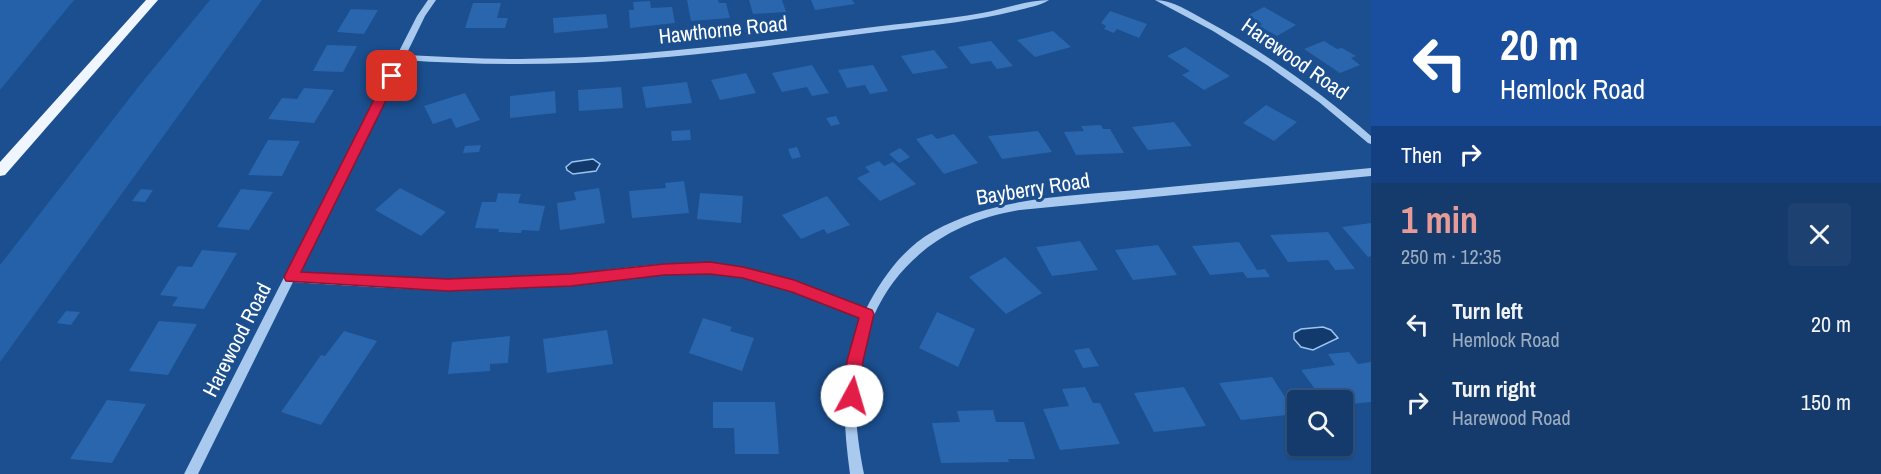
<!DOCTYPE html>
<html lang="en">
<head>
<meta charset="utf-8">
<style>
	:root { --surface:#143b6b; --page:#1d4271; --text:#f1f3f6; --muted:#9dadc1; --line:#33557e; --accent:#e69b98 }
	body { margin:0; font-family:"Archivo Narrow",sans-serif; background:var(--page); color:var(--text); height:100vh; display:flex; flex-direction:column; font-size:22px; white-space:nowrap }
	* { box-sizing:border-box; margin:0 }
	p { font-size:20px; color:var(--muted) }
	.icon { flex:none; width:33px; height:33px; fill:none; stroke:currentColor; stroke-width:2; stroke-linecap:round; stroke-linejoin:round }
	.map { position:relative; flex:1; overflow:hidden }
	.side { display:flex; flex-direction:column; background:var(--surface); width:510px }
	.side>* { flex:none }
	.top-card { background:#1a4fa0; color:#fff; overflow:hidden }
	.fabs { position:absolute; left:1287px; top:390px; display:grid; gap:12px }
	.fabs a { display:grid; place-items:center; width:66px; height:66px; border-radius:6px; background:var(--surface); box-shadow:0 2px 4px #0004,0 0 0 2px var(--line); font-size:30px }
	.pin { position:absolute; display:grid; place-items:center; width:51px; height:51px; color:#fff; margin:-26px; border-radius:12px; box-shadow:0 3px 9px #0006 }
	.me { position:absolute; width:66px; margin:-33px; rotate:6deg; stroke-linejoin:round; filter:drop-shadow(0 0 4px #0008) }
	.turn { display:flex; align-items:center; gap:21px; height:126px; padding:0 30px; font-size:27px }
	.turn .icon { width:78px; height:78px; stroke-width:2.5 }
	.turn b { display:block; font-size:42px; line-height:51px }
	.then { display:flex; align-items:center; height:57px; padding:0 30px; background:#0003; gap:12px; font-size:22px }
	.round { display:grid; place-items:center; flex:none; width:63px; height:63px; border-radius:6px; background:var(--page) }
	.overview { display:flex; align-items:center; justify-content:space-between; height:102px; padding:0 30px }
	h1 { font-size:36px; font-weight:700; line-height:45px; color:var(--accent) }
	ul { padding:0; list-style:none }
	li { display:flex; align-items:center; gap:18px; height:78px; padding:0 30px }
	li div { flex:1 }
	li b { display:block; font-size:22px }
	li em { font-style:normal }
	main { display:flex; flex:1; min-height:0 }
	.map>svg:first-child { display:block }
</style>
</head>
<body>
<main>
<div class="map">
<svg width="1371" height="474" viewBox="0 0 1371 474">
	<rect width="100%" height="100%" fill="#1b4f8f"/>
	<g fill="#2461a8">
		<path d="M0 0H74L0 90Z"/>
		<path d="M210 0H262L0 362V265L139 86Z"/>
	</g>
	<g fill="#123a6d" stroke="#9cc4f0" stroke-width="1.5">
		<path d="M593 159 600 164 596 171 573 174 567 170 566 167 572 162Z"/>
		<path d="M1323 327 1331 330 1338 338 1313 350 1301 347 1294 339V333L1301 329Z"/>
	</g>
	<g fill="#2a66ad">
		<path d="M687 0H718L719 3H726L730 18 691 21Z"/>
		<path d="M749 0H782L786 12 753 14Z"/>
		<path d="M811 0H852L855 4 815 10Z"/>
		<path d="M650 1 651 8 672 7 675 23 630 28 629 10H634L633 2Z"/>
		<path d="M473 3H501L497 18H508L505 28H465Z"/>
		<path d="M1264 7 1296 25 1277 36 1259 26 1262 24 1247 16Z"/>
		<path d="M351 9 378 10 364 34 337 32Z"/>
		<path d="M1110 11 1147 24 1139 38 1117 29 1114 33 1104 29 1106 26 1101 23Z"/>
		<path d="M606 14 608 28 554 33 553 18Z"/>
		<path d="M1053 31 1071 47 1035 57 1017 40Z"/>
		<path d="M991 41 1013 66 997 69 991 61 971 64 958 47Z"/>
		<path d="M1324 41 1337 49 1342 48 1356 56 1351 58 1360 65 1340 73 1304 49Z"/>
		<path d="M327 45 357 46 343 72 313 71Z"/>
		<path d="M1185 47 1230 76 1204 90 1182 75 1190 71 1167 56Z"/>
		<path d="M934 50 948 68 913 74 901 56Z"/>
		<path d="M812 65 829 93 812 96 807 87 782 92 772 73Z"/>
		<path d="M873 65 888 91 870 94 865 85 847 88 838 70Z"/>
		<path d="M746 73 756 93 720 100 711 80Z"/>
		<path d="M687 82 692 103 646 108 642 87Z"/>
		<path d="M621 87 623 108 579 111 578 90Z"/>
		<path d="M304 88 334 90 314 123 268 119 282 98 297 99Z"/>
		<path d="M555 91 556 113 510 118V96Z"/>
		<path d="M465 93 480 120 456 128 451 118 433 124 424 106Z"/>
		<path d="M1266 105 1297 122 1274 141 1243 123Z"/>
		<path d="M836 116 840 124 831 126 826 118Z"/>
		<path d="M1174 122 1192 146 1148 150 1132 127Z"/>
		<path d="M1101 125 1103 129H1110L1124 153 1076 155 1064 132 1084 131 1081 126Z"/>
		<path d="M690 130 691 140 672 141 671 131Z"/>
		<path d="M1038 131 1052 152 1002 159 988 136Z"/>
		<path d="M932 134 937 139 954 134 978 163 944 174 916 139Z"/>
		<path d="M268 140 300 141 282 176 248 175Z"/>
		<path d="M481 145 479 152 463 153 465 146Z"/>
		<path d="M797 147 801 157 792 159 788 149Z"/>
		<path d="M900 148 910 157 899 163 889 154Z"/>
		<path d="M879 161 884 166 893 162 916 184 880 201 857 178 870 172 865 167Z"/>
		<path d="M684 181 689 213 632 218 629 191 666 188 665 183Z"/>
		<path d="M400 188 446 212 421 236 375 210Z"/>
		<path d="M599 188 605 223 560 230 557 203 576 200 574 192Z"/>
		<path d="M141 189 153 190 145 202 132 201Z"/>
		<path d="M241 189 273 192 249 230 217 227Z"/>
		<path d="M498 193 521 194 518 203 545 206 539 231 522 230 521 233 498 232 499 229 475 228 482 202H496Z"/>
		<path d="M700 193 743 196 741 223 697 219Z"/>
		<path d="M827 196 850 225 827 234 824 229 801 239 782 215Z"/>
		<path d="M1371 223V256L1368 257 1342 227Z"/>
		<path d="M1328 232 1355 269 1335 270 1328 260 1288 262 1270 235Z"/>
		<path d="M1080 241 1098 270 1052 276 1036 247Z"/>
		<path d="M1239 242 1257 270 1265 269 1270 277 1247 278 1243 272 1210 275 1192 246Z"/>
		<path d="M1158 245 1177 275 1133 280 1115 250Z"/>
		<path d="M202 250 237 253 204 309 172 306 178 297 160 295 178 266 192 267Z"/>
		<path d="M1005 257 1042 293 1006 314 969 277Z"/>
		<path d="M66 311 80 312 71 325 57 323Z"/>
		<path d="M937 312 975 329 958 367 919 348Z"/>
		<path d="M703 318 732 327 730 331 754 338 742 371 689 353Z"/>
		<path d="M159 321 197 324 168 375 129 371Z"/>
		<path d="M607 330 613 364 547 373 543 339Z"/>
		<path d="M344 331 377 341 321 425 281 412 321 355 325 356Z"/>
		<path d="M510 336 508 363 490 364V371L448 374 452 342Z"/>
		<path d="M1089 348 1099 366 1083 368 1074 350Z"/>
		<path d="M1349 352 1358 364 1371 362V402L1342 405V400H1323L1301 370 1335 365 1328 354Z"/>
		<path d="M1272 377 1296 414 1241 420 1219 383Z"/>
		<path d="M1085 387 1093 403H1100L1120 444 1060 450 1043 409 1069 406 1062 389Z"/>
		<path d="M1184 387 1206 426 1154 432 1134 393Z"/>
		<path d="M107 400 146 404 112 463 70 459Z"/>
		<path d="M713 402H775L779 454H735L734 428H713Z"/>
		<path d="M993 410 996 422H1024L1035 459H1008L1009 462 941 463 932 423 960 422 957 411Z"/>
	</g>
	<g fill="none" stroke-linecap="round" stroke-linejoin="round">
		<g fill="#a9c9ee" fill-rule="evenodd">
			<path d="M428 0H436L425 16 406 55C444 57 482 59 520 59 635 58 750 43 865 28 904 23 943 20 982 13 1004 9 1027 0 1049 0 1040 6 1026 8 1015 11 975 21 934 25 893 30 788 43 683 59 576 63 518 65 461 64 403 60L298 273C371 278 446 283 520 279 589 276 659 257 728 265 776 271 822 292 866 309 882 278 903 248 934 231 999 195 1076 196 1148 189 1222 182 1297 175 1371 168V176L1020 210C920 226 860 296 856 396 855 423 859 448 864 474H850C843 422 839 366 862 317 819 300 775 280 728 274 659 265 589 285 520 288 445 293 369 287 293 282L198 474H184L417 16Z"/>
			<path d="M1155 0C1173 0 1190 12 1205 20 1265 52 1320 92 1371 136V144L1368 143 1319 102 1267 65 1213 31Z"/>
		</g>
		<path fill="#f0f6ff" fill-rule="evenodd" d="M146 0H158L5 175 0 176V162Z"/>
	</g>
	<path fill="#e11d48" stroke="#92132f" stroke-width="1.5" d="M392 73 398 76 301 272 448 279 571 274 664 264 710 262 743 267 794 280 872 310 874 314 863 361 857 401 852 403 846 401 844 396 847 361 859 318 792 292 743 278 710 274 664 275 571 286 448 291 286 281 284 277 286 273 386 76Z"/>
	<g text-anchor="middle" stroke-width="6" stroke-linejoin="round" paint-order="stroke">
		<g font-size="21" fill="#fff" stroke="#1b4f8f">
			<text transform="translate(723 30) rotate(-6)" y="7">Hawthorne Road</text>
			<text transform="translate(1295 59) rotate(35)" y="7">Harewood Road</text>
			<text transform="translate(1033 189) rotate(-9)" y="7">Bayberry Road</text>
			<text transform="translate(237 340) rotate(-63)" y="7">Harewood Road</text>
		</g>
	</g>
</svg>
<div class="fabs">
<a><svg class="icon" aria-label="search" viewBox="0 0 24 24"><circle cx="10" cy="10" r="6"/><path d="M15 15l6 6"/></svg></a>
</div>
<div class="pin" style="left:392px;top:76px;background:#d93025"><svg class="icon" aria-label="arrive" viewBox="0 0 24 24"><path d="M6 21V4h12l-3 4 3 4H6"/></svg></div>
<svg class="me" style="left:852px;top:396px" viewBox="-20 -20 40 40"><circle r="19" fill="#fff"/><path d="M0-13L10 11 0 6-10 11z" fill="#e11d48"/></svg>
</div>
<section class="side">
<div class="top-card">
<div class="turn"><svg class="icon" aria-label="left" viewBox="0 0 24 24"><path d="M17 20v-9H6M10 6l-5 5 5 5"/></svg><div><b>20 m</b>Hemlock Road</div></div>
<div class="then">Then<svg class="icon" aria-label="right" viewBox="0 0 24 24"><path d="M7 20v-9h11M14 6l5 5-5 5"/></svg></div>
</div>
<div class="overview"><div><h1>1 min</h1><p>250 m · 12:35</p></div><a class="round"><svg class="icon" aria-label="close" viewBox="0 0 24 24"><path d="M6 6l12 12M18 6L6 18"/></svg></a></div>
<ul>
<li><svg class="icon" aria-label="left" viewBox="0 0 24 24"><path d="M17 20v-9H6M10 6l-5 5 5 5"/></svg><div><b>Turn left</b><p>Hemlock Road</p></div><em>20 m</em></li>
<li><svg class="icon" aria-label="right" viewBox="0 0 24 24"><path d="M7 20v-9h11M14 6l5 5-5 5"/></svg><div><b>Turn right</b><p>Harewood Road</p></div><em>150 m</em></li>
</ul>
</section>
</main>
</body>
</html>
